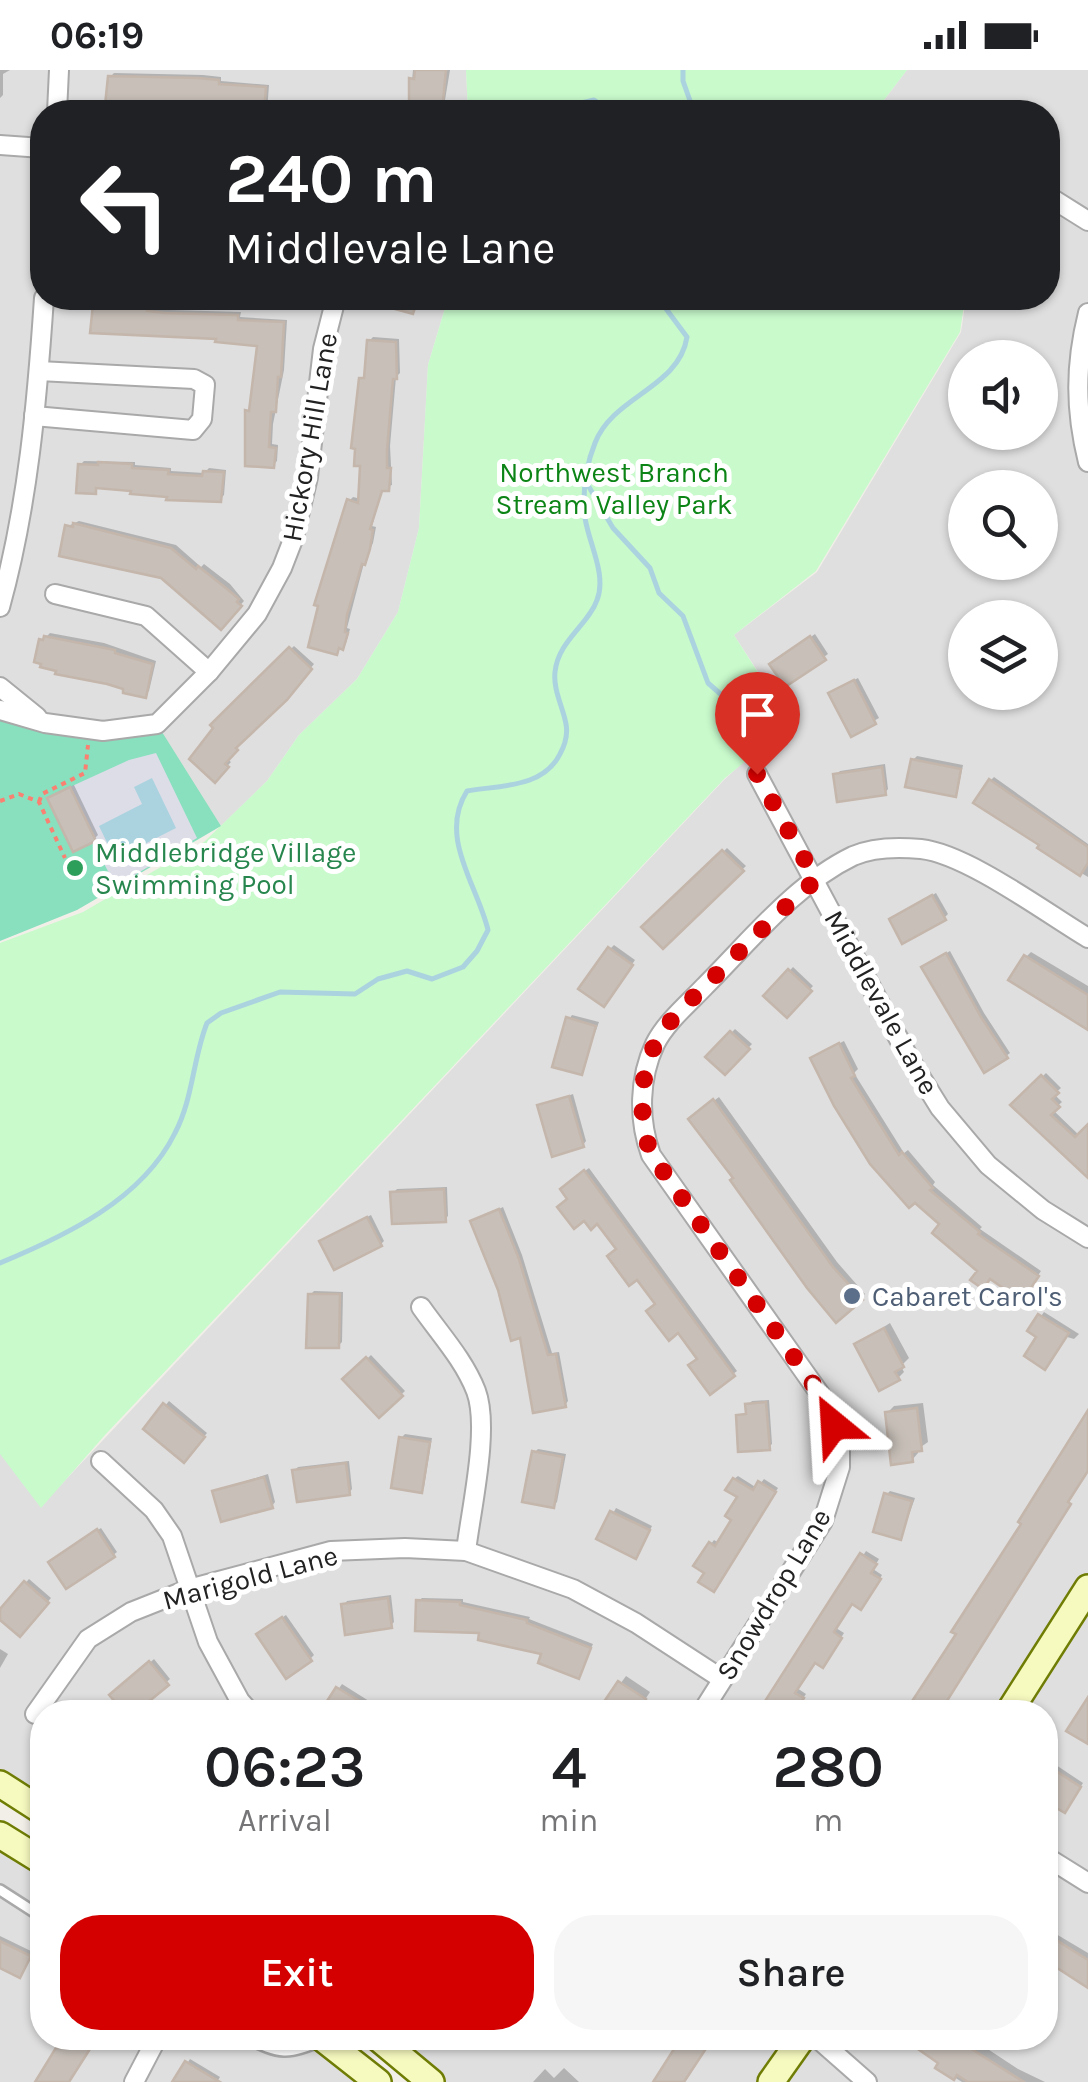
<!DOCTYPE html>
<html lang="en">
<head>
<meta charset="utf-8">
<style>
	:root { --surface:#fff; --page:#f6f6f6; --text:#202124; --muted:#757577; --accent:#d40000 }
	body { margin:0; font-family:Karla,sans-serif; background:var(--page); color:var(--text); height:100vh; display:flex; flex-direction:column; font-size:38px; white-space:nowrap }
	* { box-sizing:border-box; margin:0 }
	p { font-size:32px; color:var(--muted) }
	.icon { flex:none; width:55px; height:55px; fill:none; stroke:currentColor; stroke-width:2; stroke-linecap:round; stroke-linejoin:round }
	.map { position:relative; flex:1; overflow:hidden }
	.sheet { position:absolute; left:30px; top:1630px; width:1028px; height:350px; display:flex; flex-direction:column; background:var(--surface); border-radius:40px; box-shadow:0 2px 8px #0004 }
	.sheet>* { flex:none }
	.guide { position:absolute; left:30px; top:30px; width:1030px; height:210px; border-radius:40px; box-shadow:0 2px 8px #0004; background:#202124; color:#fff; overflow:hidden }
	.buttons { position:absolute; left:948px; top:270px; display:grid; gap:20px }
	.buttons a { display:grid; place-items:center; width:110px; height:110px; border-radius:50%; background:var(--surface); box-shadow:0 2px 8px #0004; font-size:50px }
	.pin { position:absolute; display:grid; place-items:center; width:85px; height:85px; color:#fff; margin:-102px -42px; border-radius:50% 50% 50% 0; rotate:-45deg; box-shadow:0 0 10px #0007 }
	.pin .icon { rotate:45deg }
	.me { position:absolute; width:110px; margin:-55px; rotate:333deg; stroke-linejoin:round; filter:drop-shadow(0 0 8px #0008) }
	.turn { display:flex; align-items:center; gap:35px; height:210px; padding:0 30px; font-size:45px }
	.turn .icon { width:130px; height:130px; stroke-width:2.5 }
	.turn b { display:block; font-size:70px; line-height:85px }
	.eta { display:flex; justify-content:space-evenly; align-items:center; height:170px; text-align:center }
	.eta b { font-size:60px; font-weight:600; line-height:70px }
	.primary-button { display:flex; gap:20px; margin-top:auto; padding:20px 30px }
	.primary-button a { flex:1; height:115px; border-radius:40px; background:var(--accent); color:#fff; font-size:40px; font-weight:600; line-height:115px; text-align:center }
	.primary-button a+a { background:var(--page); color:var(--text) }
	.status { display:flex; justify-content:space-between; align-items:center; height:70px; padding:0 50px; background:var(--surface); direction:ltr }
	.status svg { height:28px; fill:currentColor }
	.map>svg:first-child { display:block }
</style>
</head>
<body>
<div class="status"><b>06:19</b><svg viewBox="0 0 49 12"><path d="M0 12V9h3v3zM5 12V6h3v6zM10 12V3h3v9zM15 12V0h3v12zM26 1h20v11H26zM47 4h2v5h-2z"/></svg></div>
<div class="map">
<svg width="1088" height="2012" viewBox="0 0 1088 2012">
	<rect width="100%" height="100%" fill="#f2efe9"/>
	<g fill="#e0dfdf" fill-rule="evenodd">
		<path d="M0 0H466L468 42H42V228H448L428 295 419 458 398 542 357 609 299 665 267 711 221 756 204 732 103 661 0 640Z"/>
		<path d="M907 0H1088V2012H431L378 1968H1045V1642H42V1741L0 1714V1382L41 1436 724 710 770 667 792 654 734 565 817 502 961 262 966 228H1048V42H880L884 30ZM965 288H1040V362H965ZM965 418H1040V492H965ZM965 548H1040V622H965Z"/>
		<path d="M0 1766 42 1791V1968H322L378 2012H0Z"/>
	</g>
	<g fill="#c8facc">
		<path d="M466 0H907L884 30 880 42H468Z"/>
		<path d="M448 228H965L960 262 816 501 734 565 791 654 725 708 105 1365 41 1438 0 1384V873L83 842 204 772 267 711 299 665 357 609 398 542 419 458 428 295Z"/>
	</g>
	<path fill="#88e0be" d="M0 643 45 653 157 654 221 756 77 840 0 871Z"/>
	<path fill="#dddde8" d="M156 683 197 768 116 816 94 775 96 771 70 717 129 690Z"/>
	<path fill="#aad3df" d="M152 708 176 758 115 789 99 756 142 734 134 717Z"/>
	<g fill="#0003">
		<path d="M0 0H10L3 4V25L0 28Z"/>
		<path d="M413 0H450L443 42H409Z"/>
		<path d="M114 3 203 5 221 7V11L269 15 267 42H240L241 39 198 31 110 7Z"/>
		<path d="M99 231 150 235V238L170 240 241 242 240 247 287 250 284 300 273 354 272 374 278 375 277 391 273 395 248 341 252 337 260 273 218 267 95 235Z"/>
		<path d="M373 267 399 269 400 303 396 307 390 376 392 415 383 418 372 456 376 457 373 473 364 493 347 558 350 559 346 573 336 582 349 431 353 427 361 429 362 309 367 304 369 271Z"/>
		<path d="M84 391 135 392V395L171 398V401L204 403 209 398 226 400 224 425 220 429 100 416 95 421 80 395Z"/>
		<path d="M79 451 176 475 201 497 204 494 230 514 244 531 221 556 162 506 68 456Z"/>
		<path d="M50 563 104 573 156 591 149 621 145 625 126 617 42 571Z"/>
		<path d="M815 564 828 584 786 614 776 591Z"/>
		<path d="M294 576 314 594 290 623 237 673 239 675 227 689 231 692 215 709 217 658 213 655Z"/>
		<path d="M858 608 879 648 852 663 835 620Z"/>
		<path d="M917 686 963 695 958 720 955 724 913 690Z"/>
		<path d="M885 694 888 719 885 723 836 705 840 701Z"/>
		<path d="M994 707 1088 774V807L1040 778 1042 774 991 710Z"/>
		<path d="M74 715 98 765 94 769 54 725Z"/>
		<path d="M727 778 746 796 663 876 675 831Z"/>
		<path d="M936 823 948 844 944 848 896 846Z"/>
		<path d="M614 875 635 890 607 930 610 879Z"/>
		<path d="M950 881 984 943 1010 983 1006 986 928 894Z"/>
		<path d="M1031 882 1088 916V955L1026 887Z"/>
		<path d="M793 897 813 916 787 944 767 926Z"/>
		<path d="M572 945 599 952 581 1002 569 949Z"/>
		<path d="M735 959 752 974 725 1002 709 987Z"/>
		<path d="M844 971 858 999 854 1003 904 1083 908 1080 935 1112 933 1115 982 1157 980 1159 1041 1201 1026 1223 980 1200 818 984Z"/>
		<path d="M1046 1003 1061 1018 1054 1024 1062 1032 1053 1040 1080 1066 1088 1057V1095L1014 1035Z"/>
		<path d="M573 1024 586 1071 583 1075 540 1036Z"/>
		<path d="M719 1027 837 1192 865 1224 836 1249 695 1045Z"/>
		<path d="M589 1098 737 1301 733 1304 700 1289 598 1151 570 1128 566 1115Z"/>
		<path d="M447 1117 448 1146 445 1149 393 1123 397 1119Z"/>
		<path d="M503 1137 522 1185 552 1283 559 1282 568 1331 565 1335 521 1265 473 1152Z"/>
		<path d="M371 1145 384 1171 381 1174 326 1168Z"/>
		<path d="M314 1221 343 1222 342 1272 338 1276 310 1225Z"/>
		<path d="M1044 1242 1079 1264 1074 1269 1033 1257Z"/>
		<path d="M890 1253 909 1288 901 1296 904 1302 898 1308 857 1274Z"/>
		<path d="M371 1285 405 1321 379 1345 346 1309Z"/>
		<path d="M769 1330 772 1374 768 1377 738 1346 749 1342 748 1335 752 1331Z"/>
		<path d="M169 1331 207 1363 184 1390 147 1358Z"/>
		<path d="M923 1333 928 1372 918 1379V1383L912 1390 887 1343 894 1336Z"/>
		<path d="M1088 1342V1401L939 1642H907L959 1564Z"/>
		<path d="M405 1364 432 1368 424 1417 421 1420 401 1368Z"/>
		<path d="M538 1379 566 1384 557 1432 553 1436 534 1383Z"/>
		<path d="M349 1391 352 1419 349 1423 295 1400 298 1397Z"/>
		<path d="M268 1404 275 1432 272 1436 215 1421Z"/>
		<path d="M738 1406 757 1418 764 1409 778 1418 717 1515 707 1502 711 1474 714 1470 719 1473 735 1449 740 1427 734 1409Z"/>
		<path d="M890 1421 915 1428 901 1467 886 1425Z"/>
		<path d="M616 1438 652 1456 639 1482 600 1468Z"/>
		<path d="M101 1458 117 1482 113 1485 55 1488Z"/>
		<path d="M866 1481 879 1489 873 1499 882 1505 865 1533 853 1531 836 1558 844 1563 826 1591 815 1590 797 1618 806 1624 794 1642H762Z"/>
		<path d="M29 1509 51 1528 20 1564 0 1543Z"/>
		<path d="M391 1525 394 1552 390 1556 344 1535 347 1531Z"/>
		<path d="M422 1528 463 1529V1532L530 1547 529 1549 593 1574 578 1606 545 1583 482 1560 418 1531Z"/>
		<path d="M286 1545 314 1585 310 1589 263 1561Z"/>
		<path d="M0 1579 8 1584 0 1598Z"/>
		<path d="M154 1589 170 1609 132 1642H128L113 1625Z"/>
		<path d="M626 1606 650 1622 637 1642H600Z"/>
		<path d="M342 1614 380 1638 378 1642H323Z"/>
		<path d="M1050 1691 1083 1713 1068 1737 1045 1728V1697Z"/>
		<path d="M1045 1850 1054 1856 1051 1861 1088 1883V1915L1045 1888Z"/>
		<path d="M0 1866 33 1882 20 1905 0 1896Z"/>
		<path d="M906 1968H971L1018 1999 1045 2012H962L938 1997 941 1992Z"/>
		<path d="M190 1989 220 2007 217 2012H175Z"/>
		<path d="M564 1998 579 2012H533L545 1999 554 2008Z"/>
	</g>
	<g fill="none" stroke-linecap="round" stroke-linejoin="round">
		<g stroke="#aad3df" stroke-width="5">
			<path d="M683 0V11L694 42"/>
			<path d="M576 42 581 33 594 30 612 42"/>
			<path d="M585 410 613 458 650 498 659 523 683 546 708 613 733 635 758 647 767 665"/>
			<path d="M0 1193C65 1166 142 1130 175 1063 193 1029 193 988 207 953L221 943 280 922 355 924 378 909 407 901 432 909 463 897 477 881 488 860C477 814 438 767 467 721 501 715 543 718 560 684 565 675 568 665 566 654 563 637 553 620 555 602 558 571 589 554 597 530 607 505 589 474 585 448 582 421 585 398 595 373 613 326 679 318 687 267L658 228"/>
		</g>
	</g>
	<g fill="#c7bfb8" stroke="#c4b6ab" stroke-width="2.5">
		<path d="M415 0H446L442 42H409V8L414 9Z"/>
		<path d="M108 6 198 8 219 10V14L266 17 264 42 195 38 196 34 105 35Z"/>
		<path d="M366 228H418L413 244 366 231Z"/>
		<path d="M93 234 147 238V241L165 243 238 245V250L284 252 281 307H278L276 342H271L270 359 269 377 276 378 274 398 245 396V340L249 341 257 276 215 272 216 269 90 263Z"/>
		<path d="M367 270 396 272 397 309H393L387 381V398H391L389 421H382L370 459 373 460 370 479 365 495 362 494 347 545 345 562 348 563 343 580 339 578 337 585 308 577 318 536 314 535 347 429 358 433 360 396H354L355 379 351 378 359 308H364Z"/>
		<path d="M98 392 132 394V398L169 400 168 404 202 406 203 401 224 402 221 432 166 430 167 427 130 424 131 421 96 418V424L76 423 78 394 98 395Z"/>
		<path d="M73 453 171 478 196 499 198 496 226 518 239 529 237 532 242 536 221 560 161 508 59 486 65 455 73 457Z"/>
		<path d="M44 566 115 580V583L153 594 146 628 123 623V619L107 614 55 604 56 601 40 597 41 594 34 592 39 569 43 570Z"/>
		<path d="M810 566 826 590 785 617 769 594Z"/>
		<path d="M289 577 312 599 287 630 236 678 238 680 225 694 229 697 215 713 189 689 213 658 210 655Z"/>
		<path d="M854 610 876 654 851 667 828 623Z"/>
		<path d="M911 689 961 699 956 727 905 717Z"/>
		<path d="M882 697 886 725 837 732 833 704Z"/>
		<path d="M989 709 1088 777V793L1080 806 1037 778 1039 775 973 733Z"/>
		<path d="M70 717 96 771 73 782 47 728Z"/>
		<path d="M722 780 744 801 663 879 641 857Z"/>
		<path d="M932 825 946 850 902 874 889 849Z"/>
		<path d="M608 877 633 895 604 937 578 919Z"/>
		<path d="M946 883 981 947 1008 988 984 1003 921 897Z"/>
		<path d="M1024 885 1088 925V960L1008 910Z"/>
		<path d="M788 899 812 921 787 948 763 926Z"/>
		<path d="M566 947 596 956 582 1005 552 997Z"/>
		<path d="M730 961 750 979 725 1005 705 987Z"/>
		<path d="M839 973 855 1006 851 1008 899 1085 902 1082 933 1118 930 1120 980 1162 978 1164 1039 1206 1022 1231 990 1209 983 1219 970 1210 977 1201 932 1163 939 1154 915 1133 909 1138 870 1094 834 1036 810 988Z"/>
		<path d="M1041 1005 1059 1023 1052 1029 1060 1037 1051 1045 1075 1067 1088 1054V1108L1010 1035Z"/>
		<path d="M569 1026 584 1077 552 1087 537 1035Z"/>
		<path d="M713 1029 833 1197 863 1230 836 1253 807 1218 730 1110 733 1108 688 1049Z"/>
		<path d="M584 1100 735 1306 710 1325 688 1295 697 1289 678 1263 669 1271 646 1241 655 1234 637 1210 629 1216 607 1186 616 1179 597 1154 591 1160 584 1151 574 1159 557 1137 567 1129 560 1119Z"/>
		<path d="M444 1119 446 1152 392 1154 390 1122Z"/>
		<path d="M499 1139 519 1189 548 1285 556 1284 566 1337 533 1343 520 1268 511 1271 498 1220 470 1151Z"/>
		<path d="M367 1147 382 1176 334 1200 319 1171Z"/>
		<path d="M308 1224H340L339 1278H306Z"/>
		<path d="M1038 1244 1069 1263 1045 1300 1024 1286 1036 1267 1027 1261Z"/>
		<path d="M884 1258 904 1297 895 1302 900 1310 879 1321 854 1274Z"/>
		<path d="M366 1287 403 1326 379 1348 342 1309Z"/>
		<path d="M766 1332 770 1380 738 1382 736 1345 746 1344 745 1334Z"/>
		<path d="M163 1333 205 1367 184 1393 143 1359Z"/>
		<path d="M917 1338 922 1381 912 1382 913 1392 891 1395 885 1342Z"/>
		<path d="M1088 1340V1401L1068 1432 1071 1434 940 1642H905L956 1564 951 1562 1021 1454 1018 1452Z"/>
		<path d="M399 1367 430 1372 422 1423 391 1418Z"/>
		<path d="M532 1381 563 1387 554 1438 522 1432Z"/>
		<path d="M346 1393 350 1425 297 1432 292 1400Z"/>
		<path d="M264 1407 273 1438 221 1452 212 1421Z"/>
		<path d="M733 1408 753 1420 758 1411 776 1422 714 1522 698 1512 704 1503 693 1496 709 1472 715 1476 731 1450 725 1446 737 1427 725 1420Z"/>
		<path d="M884 1423 912 1431 901 1470 873 1462Z"/>
		<path d="M610 1441 650 1460 636 1489 596 1469Z"/>
		<path d="M97 1459 115 1487 66 1519 48 1492Z"/>
		<path d="M860 1483 877 1494 871 1503 881 1509 861 1540 852 1534 834 1562 842 1568 823 1598 815 1593 795 1623 804 1628 795 1642H758Z"/>
		<path d="M24 1511 49 1533 20 1567 0 1550V1539Z"/>
		<path d="M388 1528 392 1558 345 1565 341 1534Z"/>
		<path d="M416 1530 460 1532V1535L527 1550V1553L591 1578 579 1609 538 1593 541 1584 478 1570 479 1563 415 1561Z"/>
		<path d="M282 1547 312 1591 286 1609 256 1564Z"/>
		<path d="M149 1591 169 1615 136 1642H124L109 1625Z"/>
		<path d="M618 1611 646 1629 637 1642H597Z"/>
		<path d="M336 1617 378 1642H320Z"/>
		<path d="M1088 1627V1674L1066 1661Z"/>
		<path d="M1045 1694 1081 1717 1065 1743 1045 1731Z"/>
		<path d="M1045 1863 1088 1890V1918L1045 1890Z"/>
		<path d="M0 1871 31 1886 20 1908 0 1898Z"/>
		<path d="M62 1968H97L69 2012H35Z"/>
		<path d="M681 1968H713L684 2012H653Z"/>
		<path d="M902 1968H954L1024 2012H968L957 2005 954 2010 935 1998 938 1993Z"/>
		<path d="M185 1991 220 2012H172Z"/>
	</g>
	<g fill="none" stroke-linecap="round" stroke-linejoin="round">
		<g stroke="#a9a9a9" stroke-width="14">
			<g id="lane">
				<path d="M0 1820 42 1847"/>
				<path d="M247 1968C279 1984 289 1986 322 1970"/>
			</g>
		</g>
		<g stroke="#a9a9a9" stroke-width="22">
			<g id="street">
				<path d="M57 42 59 0"/>
				<path d="M0 75 42 78"/>
				<path d="M1048 126 1088 151"/>
				<path d="M1088 243C1075 295 1075 340 1088 392"/>
				<path d="M34 346 193 360 202 349 205 315 194 309 39 301"/>
				<path d="M55 524 146 546 209 602"/>
				<path d="M0 537C28 436 37 332 44 228"/>
				<path d="M0 617 37 647"/>
				<path d="M0 640 45 653 103 661 157 654 209 602 257 544 282 498 294 467 308 407 323 279 336 228"/>
				<path d="M757 704 909 988 940 1038 988 1095 1043 1140 1088 1168"/>
				<path d="M421 1237C440 1264 464 1290 476 1321 490 1358 471 1439 466 1481"/>
				<path d="M101 1391 154 1440 172 1466 208 1572 240 1631 250 1642"/>
				<path d="M702 1642 823 1451 840 1397V1376L827 1334 651 1085C638 1049 639 1008 655 974 666 952 689 933 705 916 750 871 795 814 853 786 873 777 900 777 921 779 967 784 1046 843 1088 868"/>
				<path d="M35 1644 88 1569 131 1542 189 1519 331 1481 405 1478 466 1481 573 1519 636 1553 722 1609"/>
				<path d="M1045 1786 1088 1813"/>
				<path d="M817 1968 867 2012"/>
				<path d="M134 2012 157 1968"/>
			</g>
		</g>
		<g stroke="#707d05" stroke-width="30">
			<g id="secondary">
				<path d="M1009 1642 1088 1518"/>
				<path d="M0 1714 42 1741"/>
				<path d="M0 1765 42 1791"/>
				<path d="M322 1968 378 2012"/>
				<path d="M378 1968 431 2012"/>
				<path d="M771 2012 802 1968"/>
			</g>
		</g>
		<g stroke="#fa8072" stroke-width="4" stroke-dasharray="5 5" stroke-linecap="butt">
			<path d="M0 731 19 724 39 732 65 788"/>
			<path d="M39 732 42 724 85 703 88 675"/>
		</g>
		<use href="#lane" stroke="#fff" stroke-width="9"/>
		<use href="#street" stroke="#fff" stroke-width="18"/>
		<use href="#secondary" stroke="#f7fabf" stroke-width="25"/>
	</g>
	<g fill="none" stroke-linecap="round" stroke-linejoin="round">
		<path stroke="#d40000" stroke-width="18" stroke-dasharray="0 32.4" d="M757 704 816 810C778 842 744 877 709 912 691 930 669 949 657 971 638 1004 639 1050 651 1084L827 1334 834 1355"/>
	</g>
	<circle fill="#2e9e5b" stroke="#fff" stroke-width="4" cx="75" cy="798" r="10"/>
	<circle fill="#5c6f8a" stroke="#fff" stroke-width="4" cx="852" cy="1226" r="10"/>
	<g text-anchor="middle" stroke-width="10" stroke-linejoin="round" paint-order="stroke">
		<g font-size="28" fill="#222" stroke="#fff">
			<text transform="translate(309 367) rotate(-80)" y="10">Hickory Hill Lane</text>
			<text transform="translate(882 932) rotate(61)" y="10">Middlevale Lane</text>
			<text transform="translate(250 1507) rotate(-15)" y="10">Marigold Lane</text>
			<text transform="translate(773 1524) rotate(-59)" y="10">Snowdrop Lane</text>
		</g>
		<g font-size="28" fill="#0c8416" stroke="#fff">
			<text x="614" y="412">Northwest Branch<tspan x="614" dy="32">Stream Valley Park</tspan></text>
		</g>
		<g font-size="28" fill="#27864d" stroke="#fff" text-anchor="start">
			<text x="95" y="792">Middlebridge Village<tspan x="95" dy="32">Swimming Pool</tspan></text>
		</g>
		<g font-size="28" fill="#4e5e75" stroke="#fff" text-anchor="start">
			<text x="872" y="1236">Cabaret Carol's</text>
		</g>
	</g>
</svg>
<div class="buttons">
<a><svg class="icon" aria-label="sound" viewBox="0 0 24 24"><path d="M4 9h4l5-4v14l-5-4H4zM17 9q2 3 0 6"/></svg></a>
<a><svg class="icon" aria-label="search" viewBox="0 0 24 24"><circle cx="10" cy="10" r="6"/><path d="M15 15l6 6"/></svg></a>
<a><svg class="icon" aria-label="layers" viewBox="0 0 24 24"><path d="M12 4l9 5-9 5-9-5zM3 14l9 5 9-5"/></svg></a>
</div>
<div class="pin" style="left:757px;top:704px;background:#d93025"><svg class="icon" aria-label="arrive" viewBox="0 0 24 24"><path d="M6 21V4h12l-3 4 3 4H6"/></svg></div>
<svg class="me" style="left:834px;top:1355px" viewBox="-20 -20 40 40"><path d="M0-17L14 15 0 8-14 15z" fill="#d40000" stroke="#fff" stroke-width="4"/></svg>
<div class="guide">
<div class="turn"><svg class="icon" aria-label="left" viewBox="0 0 24 24"><path d="M17 20v-9H6M10 6l-5 5 5 5"/></svg><div><b>240 m</b>Middlevale Lane</div></div>
</div>
<section class="sheet">
<div class="eta">
<div><b>06:23</b><p>Arrival</p></div>
<div><b>4</b><p>min</p></div>
<div><b>280</b><p>m</p></div>
</div>
<div class="primary-button"><a>Exit</a><a>Share</a></div>
</section>
</div>
</body>
</html>
